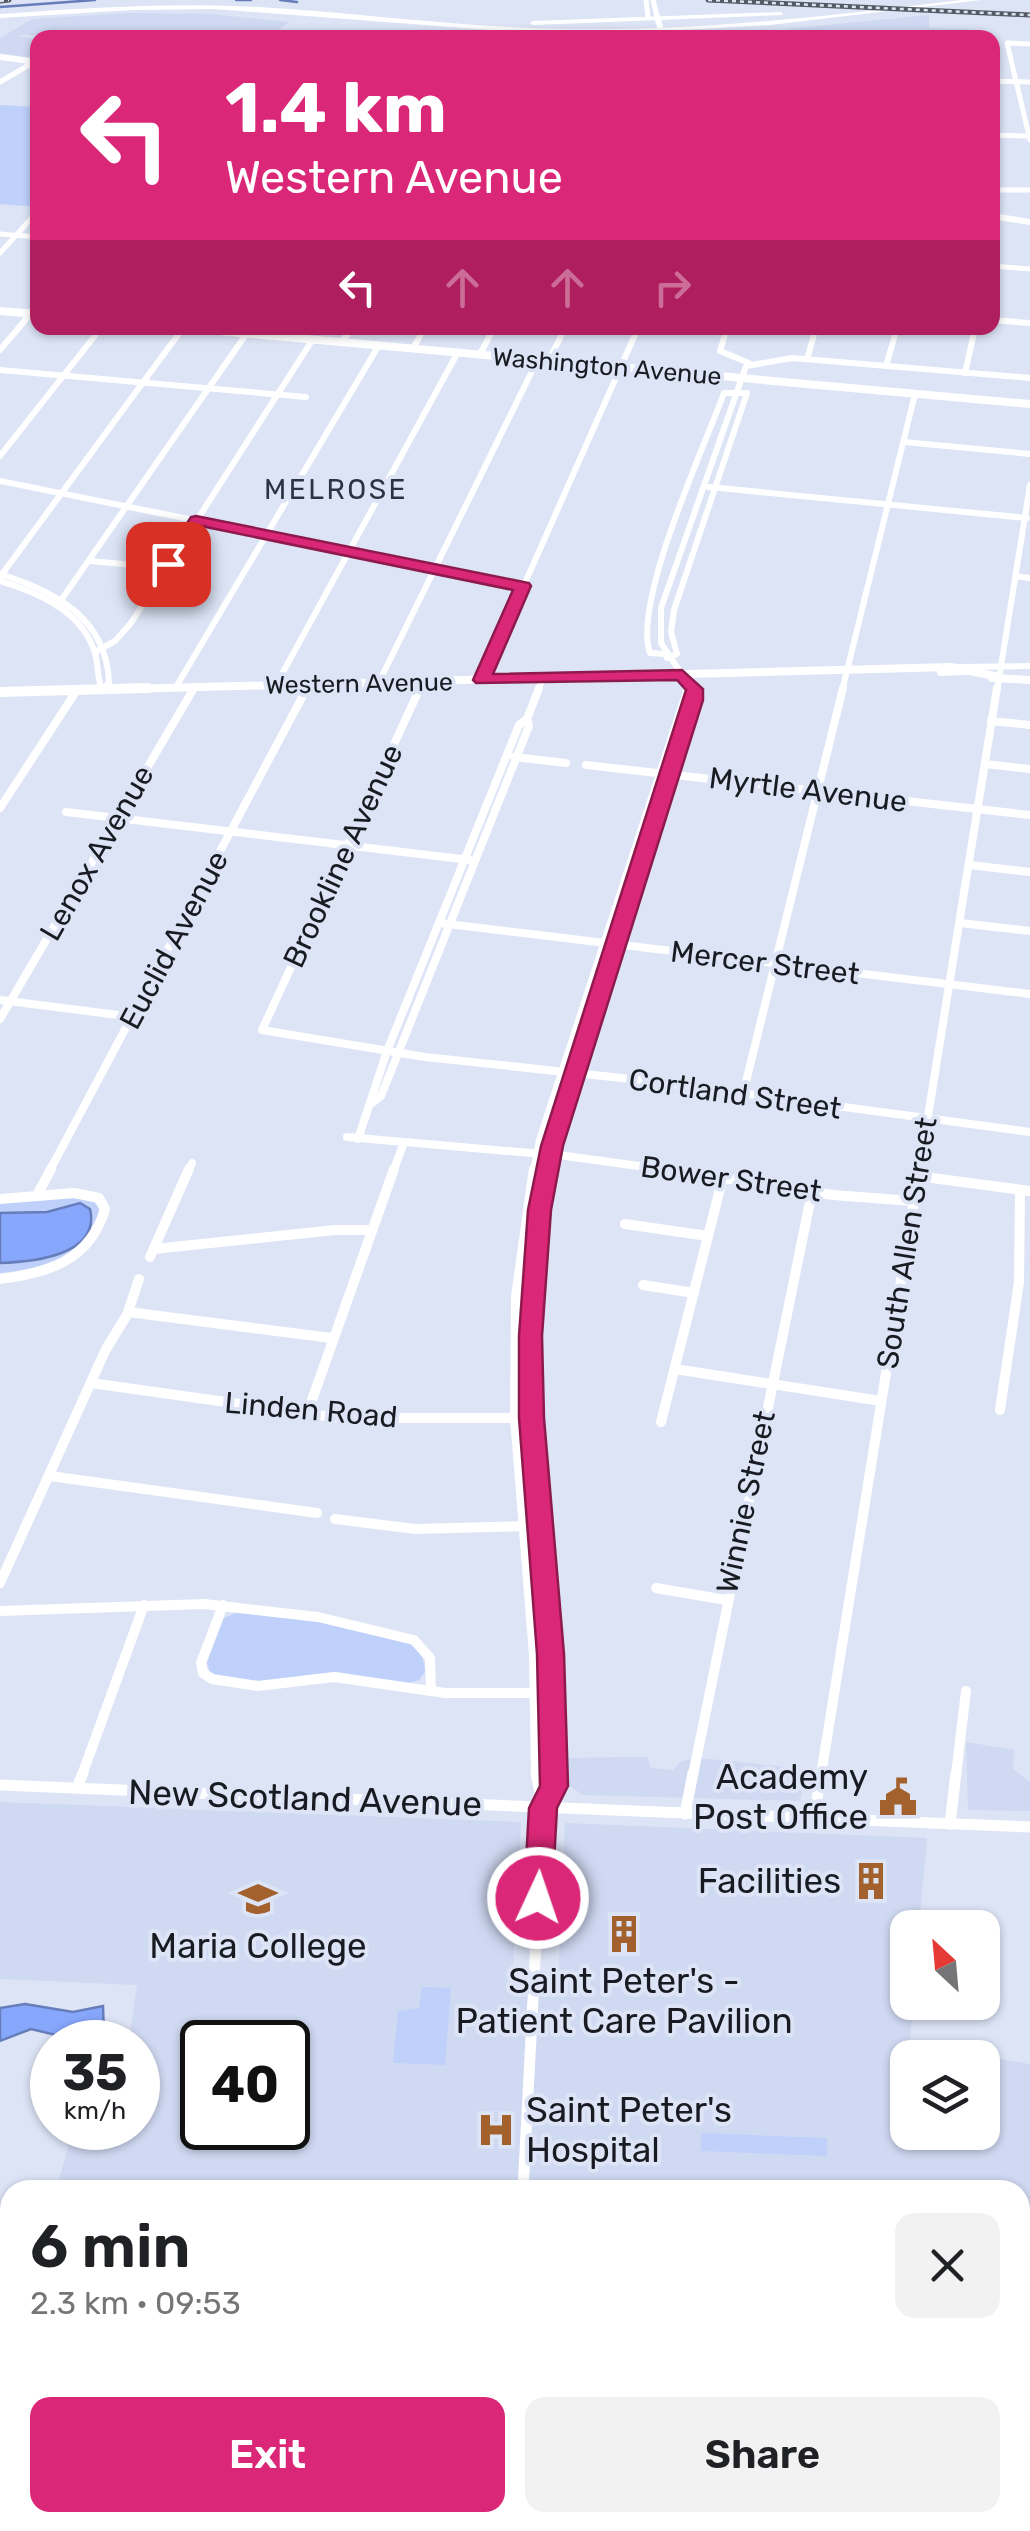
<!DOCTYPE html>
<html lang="en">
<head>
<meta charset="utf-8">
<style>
	:root { --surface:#fff; --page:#f2f2f2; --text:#202124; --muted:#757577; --accent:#db2777 }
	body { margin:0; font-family:Rubik,sans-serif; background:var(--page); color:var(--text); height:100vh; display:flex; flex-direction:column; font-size:38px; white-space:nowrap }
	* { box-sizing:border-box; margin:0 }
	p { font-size:32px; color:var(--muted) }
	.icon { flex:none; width:55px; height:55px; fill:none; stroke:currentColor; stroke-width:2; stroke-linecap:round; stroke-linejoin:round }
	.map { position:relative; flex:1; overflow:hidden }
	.details { position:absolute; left:0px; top:2180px; width:1030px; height:352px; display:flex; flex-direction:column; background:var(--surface); border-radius:30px 30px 0 0; box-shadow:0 2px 8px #0004 }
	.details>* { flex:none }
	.guide { position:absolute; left:30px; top:30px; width:970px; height:305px; border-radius:20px; box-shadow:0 2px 8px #0004; background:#db2777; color:#fff; overflow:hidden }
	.needle { width:65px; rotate:334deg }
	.buttons { position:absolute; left:890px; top:1910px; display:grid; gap:20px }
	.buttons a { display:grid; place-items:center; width:110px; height:110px; border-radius:20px; background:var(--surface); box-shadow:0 2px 8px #0004; font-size:50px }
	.speed { position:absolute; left:30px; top:2020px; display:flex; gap:20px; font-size:50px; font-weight:700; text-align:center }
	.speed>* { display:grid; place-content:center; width:130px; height:130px; border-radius:50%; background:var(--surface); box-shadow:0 2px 8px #0004; line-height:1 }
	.speed small { font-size:25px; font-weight:400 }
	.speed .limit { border:5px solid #111; border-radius:15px; background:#fff; color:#111 }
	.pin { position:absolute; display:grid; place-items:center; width:85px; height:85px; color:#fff; margin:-42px; border-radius:20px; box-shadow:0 5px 15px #0006 }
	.me { position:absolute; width:110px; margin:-55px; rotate:3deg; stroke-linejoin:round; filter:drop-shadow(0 0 8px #0008) }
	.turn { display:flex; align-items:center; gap:35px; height:210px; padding:0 30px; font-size:45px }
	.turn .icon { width:130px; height:130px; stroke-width:2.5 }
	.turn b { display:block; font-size:70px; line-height:85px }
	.lanes { display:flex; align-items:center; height:95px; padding:0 30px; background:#0003; justify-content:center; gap:50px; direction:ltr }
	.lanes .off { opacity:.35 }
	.round { display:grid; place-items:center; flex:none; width:105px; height:105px; border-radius:20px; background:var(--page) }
	.head { display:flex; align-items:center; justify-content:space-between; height:170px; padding:0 30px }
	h1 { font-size:60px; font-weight:600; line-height:75px }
	.primary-button { display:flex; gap:20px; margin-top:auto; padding:20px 30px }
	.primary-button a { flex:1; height:115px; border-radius:20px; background:var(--accent); color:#fff; font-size:40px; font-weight:600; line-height:115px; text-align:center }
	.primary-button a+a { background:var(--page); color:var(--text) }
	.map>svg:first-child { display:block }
</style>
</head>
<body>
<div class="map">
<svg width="1030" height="2531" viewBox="0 0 1030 2531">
	<rect width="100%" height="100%" fill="#dce4f6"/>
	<g fill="#cfd9f2" fill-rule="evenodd">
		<path d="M130 13 209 14 289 22 267 38 16 35 37 40 33 44 37 46V59L0 53V38L32 19Z"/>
		<path d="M929 15V28L967 29 970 37 847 38 786 29Z"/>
		<path d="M966 1742 1014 1750 1013 1769 1030 1782V1811L968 1810Z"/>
		<path d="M647 1757 651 1768 673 1770 681 1761 699 1758 806 1769 800 1801 583 1795 564 1782 559 1772V1758Z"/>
		<path d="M0 1802 521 1822 512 1983 558 1984 565 1823 927 1838 919 1927 908 1928V2002L913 2003 910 2044 1030 2064V2330L1020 2442V2190H56L71 2137 88 2128H138V2042H129L137 1985 0 1979ZM202 2042H288V2128H202ZM908 2058H982V2132H908Z"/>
		<path d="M10 2322V2522H506L507 2531H0V2438Z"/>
		<path d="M564 2523V2522L1013 2523 1012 2531H566Z"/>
	</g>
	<g fill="#bfd1fb">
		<path d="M0 105 37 107V207L0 204Z"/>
		<path d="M77 1198 94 1202 99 1209C91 1259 42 1268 0 1273V1203Z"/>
		<path d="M240 1611C271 1613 388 1629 412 1645 422 1651 424 1661 425 1672L419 1680 406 1684 338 1672 265 1682 216 1675 210 1672 207 1662 224 1618Z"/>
		<path d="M422 1987 451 1988 445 2065 393 2063 398 2011 419 2008Z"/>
		<path d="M701 2133 827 2138V2156L701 2151Z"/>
		<path d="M10 2285V2489L0 2497V2301Z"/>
	</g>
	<g fill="#87a7fc" stroke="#667dba" stroke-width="2.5">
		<path d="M80 1203 90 1209C101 1256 31 1262 0 1263V1213L47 1212Z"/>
		<path d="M25 2004 73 2012 103 2006 104 2035 85 2042 31 2029 0 2041V2008Z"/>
	</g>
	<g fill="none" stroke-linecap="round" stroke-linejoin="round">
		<g stroke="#667dba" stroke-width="2.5">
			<path d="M236 0H251"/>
			<path d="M280 0 297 2"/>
			<path d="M0 7 95 0"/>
		</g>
		<g stroke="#fff" stroke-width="5">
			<path d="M646 0 648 17"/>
			<path d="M653 0 657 16"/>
			<path d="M1030 44 1007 43 1030 140"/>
			<path d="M992 81 1030 82"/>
			<path d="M0 82 34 62"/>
			<path d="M992 135 1029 136"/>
			<path d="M992 190H1030"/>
			<path d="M0 234 38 237"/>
			<path d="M0 253 38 211"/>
			<path d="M992 266 1030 269"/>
		</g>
		<g stroke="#fff" stroke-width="6">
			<path d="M992 320 1030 323"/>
			<path d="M727 328 720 351 749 363"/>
			<path d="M341 342 353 328"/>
			<path d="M413 348 425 328"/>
			<path d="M0 350 38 305"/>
			<path d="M480 354 494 328"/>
			<path d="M807 359 816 328"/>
			<path d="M549 360 565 328"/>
			<path d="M886 366 897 328"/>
			<path d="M0 370 306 397"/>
			<path d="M965 373 975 328"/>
			<path d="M904 442 1030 454"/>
			<path d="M0 456 101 328"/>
			<path d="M0 481 523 586"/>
			<path d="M709 487 1027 518"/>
			<path d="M90 561 166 568"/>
			<path d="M0 574C56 591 107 619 109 683L102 689"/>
			<path d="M1015 576 1030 578"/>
			<path d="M0 577 183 328"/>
			<path d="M0 581C37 592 80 610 94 650 99 663 96 676 102 689"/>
			<path d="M57 606 247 333"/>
			<path d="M95 652 115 641 131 623 313 339"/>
			<path d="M664 654 650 653C632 603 704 448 724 393H747L674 610 671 632 677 654 667 658"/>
			<path d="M959 667 1030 666"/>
			<path d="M940 673 967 672"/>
			<path d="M482 680 638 328"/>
			<path d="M379 682 538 359"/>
			<path d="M276 685 458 352"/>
			<path d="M176 687 379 345"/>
			<path d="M193 691 195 687"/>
			<path d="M305 691 309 684"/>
			<path d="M419 691 423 681"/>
			<path d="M538 691 543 678"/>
			<path d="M687 691 690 681"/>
			<path d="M693 691 661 643V608L746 366 792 358 1030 378"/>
			<path d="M842 691 915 394"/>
			<path d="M997 691 1030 485"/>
		</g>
		<g stroke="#fff" stroke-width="8">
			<path d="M420 688 262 1030 425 1057 650 1081 1030 1132"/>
			<path d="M991 721 1030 725"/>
			<path d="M514 757 566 763"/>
			<path d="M985 764 1030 769"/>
			<path d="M586 765 1030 815"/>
			<path d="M0 808 77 690"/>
			<path d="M66 812 470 860"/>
			<path d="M969 865 1030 872"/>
			<path d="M440 923 1030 994"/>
			<path d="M960 923 1030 931"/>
			<path d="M0 1000 134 1017"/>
			<path d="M0 1019 194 688"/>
			<path d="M743 1094 843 688"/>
			<path d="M372 1103 381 1096 529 726 527 719 539 688"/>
			<path d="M347 1137 566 1156 682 1172"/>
			<path d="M358 1139 387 1051 519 725 527 719"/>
			<path d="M49 1172 307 688"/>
			<path d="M188 1172 192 1163"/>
			<path d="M393 1172 403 1145"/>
			<path d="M534 1172 540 1140 688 688"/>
			<path d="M547 1172 552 1146 694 700 693 688"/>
			<path d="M919 1172 997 688"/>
		</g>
		<g stroke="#fff" stroke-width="10">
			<path d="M534 1169 516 1296 515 1418 534 1655 536 1775"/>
			<path d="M548 1169C510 1370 549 1573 554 1775"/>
			<path d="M667 1169 833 1195 913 1201"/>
			<path d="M917 1176 1030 1191"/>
			<path d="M37 1195 51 1169"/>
			<path d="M0 1199 74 1193 99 1198 105 1209C90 1260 49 1273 0 1279"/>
			<path d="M625 1224 708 1236"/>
			<path d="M154 1249 335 1230H370"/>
			<path d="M150 1257 189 1169"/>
			<path d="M643 1285 694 1293"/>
			<path d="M128 1312 331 1338"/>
			<path d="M675 1369 881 1401"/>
			<path d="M91 1383 339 1418H519"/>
			<path d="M1000 1410 1019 1282 1020 1190"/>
			<path d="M307 1414 394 1169"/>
			<path d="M661 1422 722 1181"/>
			<path d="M50 1476 317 1513"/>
			<path d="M335 1519 415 1529 528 1526"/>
			<path d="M0 1583 106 1349 127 1315 139 1279"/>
			<path d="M656 1588 726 1600"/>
			<path d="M223 1605 201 1663 203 1673 212 1679 258 1686 334 1677 445 1693H552"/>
			<path d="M0 1611 204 1604 318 1617 414 1640 430 1658 431 1691"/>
			<path d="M82 1775 144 1605"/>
			<path d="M693 1775 812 1192"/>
			<path d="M821 1775 919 1169"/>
			<path d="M956 1775 966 1691"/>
		</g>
		<g stroke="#fff" stroke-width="11">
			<path d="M0 1785 1030 1827"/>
			<path d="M77 1788 83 1773"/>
			<path d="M543 1808 554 1786V1773"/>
			<path d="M685 1814 693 1773"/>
			<path d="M814 1819 821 1773"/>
			<path d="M950 1824 956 1773"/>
			<path d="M523 2190 543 1808 536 1773"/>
			<path d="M534 2522 536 2531"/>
			<path d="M1021 2531 1030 2386"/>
		</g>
		<g stroke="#fff" stroke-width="6">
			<path d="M657 16 663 38"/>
			<path d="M0 57 38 62"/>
			<path d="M992 216 1030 222"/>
		</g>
		<g stroke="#fff" stroke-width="8">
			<path d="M0 311 38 314"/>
			<path d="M185 328 1030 404"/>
			<path d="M992 678 1030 680"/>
			<path d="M53 691 951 667 999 677"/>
		</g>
		<path stroke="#fff" stroke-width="10" d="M0 692 148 688"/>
		<g fill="#fff" fill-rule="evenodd">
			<path d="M961 0H981L770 25 613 34 518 32 213 9 133 10 0 18V14C86 8 171 2 258 7 359 13 459 27 560 29 694 32 828 16 961 0Z"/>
			<path d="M781 12 783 15 533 25 530 23 533 21Z"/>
		</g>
		<g stroke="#545963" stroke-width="5">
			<g id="rail">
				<path d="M708 0 1030 15"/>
				<path d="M0 1 9 0"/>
			</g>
		</g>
		<use href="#rail" stroke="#dce4f6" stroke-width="2.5" stroke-dasharray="4" stroke-linecap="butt"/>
	</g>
	<path fill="#db2777" stroke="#8e194d" stroke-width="2.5" d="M196 516 529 583 531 586 493 674 682 670 703 689V700L563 1146 551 1210 542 1336 544 1418 564 1654 568 1786 557 1808 552 1898 548 1906 538 1910 528 1906 524 1898 529 1808 540 1786 537 1654 519 1418V1336L528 1210 541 1146 686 690 677 680 476 683 473 680 513 590 201 526 174 567H163L160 564 191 517Z"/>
	<defs>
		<g id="civic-bare" transform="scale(3)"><path d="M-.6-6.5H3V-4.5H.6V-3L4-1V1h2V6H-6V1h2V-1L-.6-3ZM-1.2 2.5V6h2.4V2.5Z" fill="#a3622d" stroke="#dce4f6" stroke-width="2.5" paint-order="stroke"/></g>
		<g id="building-bare" transform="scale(3)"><path d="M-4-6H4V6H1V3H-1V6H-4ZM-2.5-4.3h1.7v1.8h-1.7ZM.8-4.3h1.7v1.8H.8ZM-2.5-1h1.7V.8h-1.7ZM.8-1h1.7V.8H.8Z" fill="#a3622d" stroke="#dce4f6" stroke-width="2.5" paint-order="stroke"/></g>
		<g id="university-bare" transform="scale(3)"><path d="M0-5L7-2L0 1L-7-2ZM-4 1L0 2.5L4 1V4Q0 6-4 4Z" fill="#a3622d" stroke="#dce4f6" stroke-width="2.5" paint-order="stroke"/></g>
		<g id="hospital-bare" transform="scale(3)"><path d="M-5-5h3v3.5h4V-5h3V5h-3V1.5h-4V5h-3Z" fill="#a3622d" stroke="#dce4f6" stroke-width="2.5" paint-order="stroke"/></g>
	</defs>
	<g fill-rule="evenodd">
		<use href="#civic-bare" x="898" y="1797"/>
		<use href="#building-bare" x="871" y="1881"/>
		<use href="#university-bare" x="258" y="1899"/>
		<use href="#building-bare" x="624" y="1934"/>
		<use href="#hospital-bare" x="496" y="2130"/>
	</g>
	<g text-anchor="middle" stroke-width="8" stroke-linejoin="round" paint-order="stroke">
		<g font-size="25" fill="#181b21" stroke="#dce4f6">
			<text transform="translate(607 366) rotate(5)" y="9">Washington Avenue</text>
			<text transform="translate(359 683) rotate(-1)" y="9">Western Avenue</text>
		</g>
		<g font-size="28" letter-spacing="2.5" fill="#2d3341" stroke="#dce4f6">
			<text x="336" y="499">MELROSE</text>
		</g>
		<g font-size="30" fill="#181b21" stroke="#dce4f6">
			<text transform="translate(808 790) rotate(7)" y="10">Myrtle Avenue</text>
			<text transform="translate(97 853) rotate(-60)" y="10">Lenox Avenue</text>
			<text transform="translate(343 856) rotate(-65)" y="10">Brookline Avenue</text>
			<text transform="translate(174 940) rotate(-62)" y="10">Euclid Avenue</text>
			<text transform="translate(765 963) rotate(7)" y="10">Mercer Street</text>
			<text transform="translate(735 1094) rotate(8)" y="10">Cortland Street</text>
			<text transform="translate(731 1179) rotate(8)" y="10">Bower Street</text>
			<text transform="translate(907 1243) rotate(-81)" y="10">South Allen Street</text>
			<text transform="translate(311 1410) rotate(5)" y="10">Linden Road</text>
			<text transform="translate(746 1502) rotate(-78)" y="10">Winnie Street</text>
		</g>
		<g font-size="35" fill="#181b21" stroke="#dce4f6" text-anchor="end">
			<text x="868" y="1789">Academy<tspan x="868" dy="40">Post Office</tspan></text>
			<text x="841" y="1893">Facilities</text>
			<text x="258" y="1958" text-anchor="middle">Maria College</text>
			<text x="624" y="1993" text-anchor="middle">Saint Peter's -<tspan x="624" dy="40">Patient Care Pavilion</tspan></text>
			<text x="526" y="2122" text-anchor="start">Saint Peter's<tspan x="526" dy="40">Hospital</tspan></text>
		</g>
		<g font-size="35" fill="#181b21" stroke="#dce4f6">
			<text transform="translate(305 1798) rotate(2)" y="12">New Scotland Avenue</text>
		</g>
	</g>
</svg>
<div class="buttons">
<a><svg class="needle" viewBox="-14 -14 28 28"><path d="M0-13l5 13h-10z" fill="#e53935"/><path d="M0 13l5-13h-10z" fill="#757577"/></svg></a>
<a><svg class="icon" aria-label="layers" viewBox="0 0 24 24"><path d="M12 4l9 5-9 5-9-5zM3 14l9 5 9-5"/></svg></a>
</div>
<div class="speed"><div>35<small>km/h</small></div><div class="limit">40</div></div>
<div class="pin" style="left:168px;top:564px;background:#d93025"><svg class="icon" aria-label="arrive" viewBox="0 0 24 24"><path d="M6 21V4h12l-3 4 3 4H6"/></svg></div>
<svg class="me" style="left:538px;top:1898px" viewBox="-20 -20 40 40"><circle r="17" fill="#db2777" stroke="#fff" stroke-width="3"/><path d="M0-11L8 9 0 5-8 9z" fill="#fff"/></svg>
<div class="guide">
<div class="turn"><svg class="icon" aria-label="left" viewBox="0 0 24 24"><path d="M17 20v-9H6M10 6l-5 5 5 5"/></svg><div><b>1.4 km</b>Western Avenue</div></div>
<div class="lanes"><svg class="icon" aria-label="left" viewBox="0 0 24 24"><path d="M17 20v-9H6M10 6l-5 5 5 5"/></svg><svg class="icon off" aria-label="ahead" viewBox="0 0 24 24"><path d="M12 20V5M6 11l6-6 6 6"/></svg><svg class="icon off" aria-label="ahead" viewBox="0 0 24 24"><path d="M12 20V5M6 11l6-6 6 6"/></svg><svg class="icon off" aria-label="right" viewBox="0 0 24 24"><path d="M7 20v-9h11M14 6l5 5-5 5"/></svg></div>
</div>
<section class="details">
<div class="head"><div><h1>6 min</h1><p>2.3 km · 09:53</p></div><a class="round"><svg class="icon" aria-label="close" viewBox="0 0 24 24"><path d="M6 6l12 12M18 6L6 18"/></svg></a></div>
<div class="primary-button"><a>Exit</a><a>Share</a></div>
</section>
</div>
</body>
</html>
